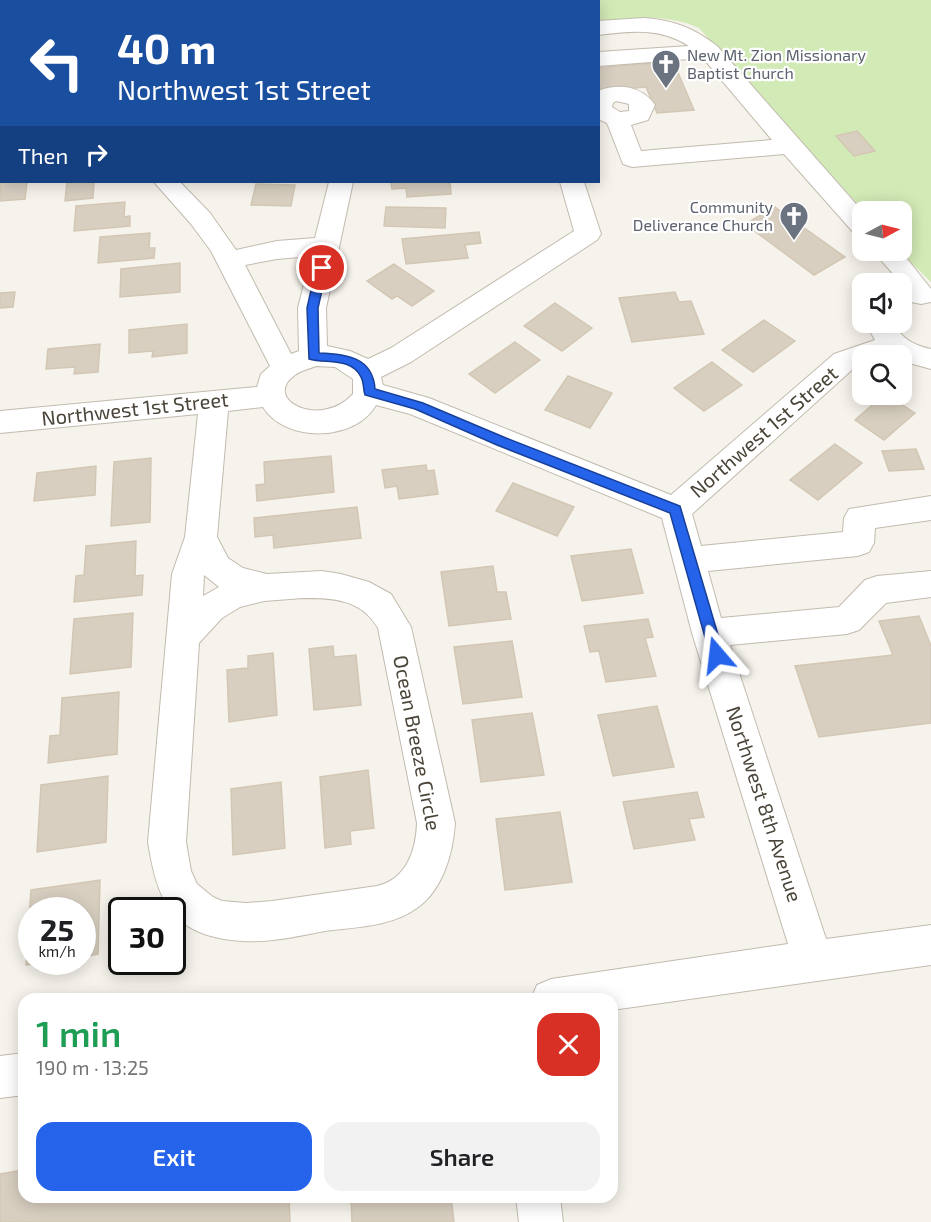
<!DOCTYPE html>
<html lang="en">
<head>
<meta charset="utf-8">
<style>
	:root { --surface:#fff; --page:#f2f2f2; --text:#202124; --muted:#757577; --accent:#2563eb }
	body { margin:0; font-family:"Exo 2",sans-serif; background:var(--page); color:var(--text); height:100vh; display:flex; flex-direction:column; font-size:22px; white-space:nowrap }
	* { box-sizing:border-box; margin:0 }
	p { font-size:20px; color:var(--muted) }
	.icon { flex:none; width:33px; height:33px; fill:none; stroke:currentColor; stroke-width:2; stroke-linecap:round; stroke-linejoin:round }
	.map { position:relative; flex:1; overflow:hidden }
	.drawer { position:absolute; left:18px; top:993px; width:600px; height:210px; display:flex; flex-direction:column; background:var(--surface); border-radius:18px; box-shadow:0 3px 15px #0003 }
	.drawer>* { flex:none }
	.top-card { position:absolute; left:0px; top:0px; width:600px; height:183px; box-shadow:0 3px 15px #0003; background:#1a4fa0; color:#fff; overflow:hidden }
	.needle { width:39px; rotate:83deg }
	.fabs { position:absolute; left:852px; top:201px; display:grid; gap:12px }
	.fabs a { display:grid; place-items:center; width:60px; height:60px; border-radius:12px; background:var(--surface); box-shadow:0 3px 15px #0003; font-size:30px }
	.speed { position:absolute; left:18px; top:897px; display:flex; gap:12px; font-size:30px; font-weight:700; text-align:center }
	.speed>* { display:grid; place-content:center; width:78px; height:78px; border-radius:50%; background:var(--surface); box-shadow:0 3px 15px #0003; line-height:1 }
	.speed small { font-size:15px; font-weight:400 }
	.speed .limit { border:3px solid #111; border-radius:9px; background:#fff; color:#111 }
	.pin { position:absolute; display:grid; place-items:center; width:51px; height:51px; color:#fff; margin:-26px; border:3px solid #fff; border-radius:50%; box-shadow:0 2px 6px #0007 }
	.me { position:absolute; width:66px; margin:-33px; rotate:343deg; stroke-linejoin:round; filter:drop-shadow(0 0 4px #0008) }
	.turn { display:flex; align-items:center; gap:21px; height:126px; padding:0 18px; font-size:27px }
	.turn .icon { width:78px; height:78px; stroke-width:2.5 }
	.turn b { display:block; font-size:42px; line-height:51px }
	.then { display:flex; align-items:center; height:57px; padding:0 18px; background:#0003; gap:12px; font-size:22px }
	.round { display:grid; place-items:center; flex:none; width:63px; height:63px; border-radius:18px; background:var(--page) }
	.head { display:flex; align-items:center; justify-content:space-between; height:102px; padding:0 18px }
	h1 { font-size:36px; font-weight:600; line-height:45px; color:#1e9e55 }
	.action { display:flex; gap:12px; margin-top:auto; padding:12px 18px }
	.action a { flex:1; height:69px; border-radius:18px; background:var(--accent); color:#fff; font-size:24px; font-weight:600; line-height:69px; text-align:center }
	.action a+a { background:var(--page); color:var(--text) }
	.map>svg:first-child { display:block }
</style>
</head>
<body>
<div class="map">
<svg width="931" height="1222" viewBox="0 0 931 1222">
	<rect width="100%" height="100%" fill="#f6f3ec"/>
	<path fill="#d2eab5" d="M547 0H931V282L899 251 902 250V212L864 211 699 28C665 13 634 18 599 21L598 2Z"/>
	<g fill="#d8cfc1" stroke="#d3c7b4" stroke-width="1.5">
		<path d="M673 61 694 110 657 113 646 87 598 91V68Z"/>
		<path d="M857 131 875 151 854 156 836 136Z"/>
		<path d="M0 161 2 182H27L25 199 1 201Z"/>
		<path d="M67 182H94L93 198 65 201Z"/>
		<path d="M391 182H450L451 194 407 197 406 188 392 189Z"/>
		<path d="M256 184 295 185 291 206 251 205Z"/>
		<path d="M125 202 124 217 130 216V226L74 231 76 206Z"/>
		<path d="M386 207 446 208 445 228 384 226Z"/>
		<path d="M775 207 845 257 814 275 745 224Z"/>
		<path d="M479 232 481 243 465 245 468 258 406 264 402 239Z"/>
		<path d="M150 233 149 248H155L154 258 98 263 100 237Z"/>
		<path d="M180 263V292L120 297 121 269Z"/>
		<path d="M394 264 434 291 412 306 397 296 392 299 367 281Z"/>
		<path d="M15 292 13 307 0 308V293Z"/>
		<path d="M675 292 679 302 691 301 704 334 632 342 619 298Z"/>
		<path d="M555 303 592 328 562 351 524 326Z"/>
		<path d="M764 320 795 341 753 372 722 350Z"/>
		<path d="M187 324V353L152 357 153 351 129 353V330Z"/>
		<path d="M515 342 540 360 495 393 469 374Z"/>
		<path d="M100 344 98 372 74 374 75 367 46 369 48 349Z"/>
		<path d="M712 362 742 385 704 411 674 388Z"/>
		<path d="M568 376 612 393 590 428 545 410Z"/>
		<path d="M885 394 915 413 884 440 855 420Z"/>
		<path d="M835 444 862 463 818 500 790 480Z"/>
		<path d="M916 449 924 469 889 471 882 451Z"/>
		<path d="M331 456 334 492 257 501 256 485 265 484 264 462Z"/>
		<path d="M151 458 150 522 111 526 114 462Z"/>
		<path d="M426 465 427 471 434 470 438 494 399 499 397 486 385 488 382 470Z"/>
		<path d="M96 466 95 495 34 501 37 473Z"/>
		<path d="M513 483 574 507 557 536 496 511Z"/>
		<path d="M357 507 361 538 274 548 273 535 255 537 254 518Z"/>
		<path d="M136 541 135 576 143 575 142 595 74 602 76 576 84 575 86 546Z"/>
		<path d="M631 549 643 593 582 601 571 556Z"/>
		<path d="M493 566 497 592H506L511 619 449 626 441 572Z"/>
		<path d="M133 613 131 667 70 674 74 619Z"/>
		<path d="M919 616 931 646V723L819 737 795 666 893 655 879 621Z"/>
		<path d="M648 619 653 637 645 638 656 676 606 682 599 651 590 652 584 626Z"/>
		<path d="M512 641 522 697 463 704 454 647Z"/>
		<path d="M333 646 334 657 356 655 361 705 314 710 309 649Z"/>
		<path d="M273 653 277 715 229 722 227 670 248 668V656Z"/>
		<path d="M119 692 117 754 48 763 50 736 60 735 62 698Z"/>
		<path d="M657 706 674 767 613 776 598 715Z"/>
		<path d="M532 713 544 775 481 782 472 720Z"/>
		<path d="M368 770 374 828 350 831 351 844 325 848 320 777Z"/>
		<path d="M108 776 106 842 37 852 41 785Z"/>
		<path d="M281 782 285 848 233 855 231 789Z"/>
		<path d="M697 792 704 817 689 819 695 840 634 849 623 802Z"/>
		<path d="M560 812 572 882 505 890 496 819Z"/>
		<path d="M100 880 98 954 82 957V910H32V962H50L26 965 31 890Z"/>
		<path d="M24 1170V1197H289L290 1222H0V1174Z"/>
		<path d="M351 1197H451L454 1222H352Z"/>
	</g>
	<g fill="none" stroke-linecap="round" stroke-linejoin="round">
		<g stroke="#c2bbae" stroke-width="2">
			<g id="minor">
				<rect x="527" y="0" width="22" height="2"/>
				<path d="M644 18C673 20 694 28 717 46L863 212 862 234 853 232 784 154 632 167 623 164 607 123 598 119V91C619 83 642 86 655 105L648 120 631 125 641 151 772 140 703 58 598 66V52L689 46C660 27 631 31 598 35V21ZM616 101 629 104V111L620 112 612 107 613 103Z"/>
				<path d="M0 76H2V91L0 90Z"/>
				<path d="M154 182H180L210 213 236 250 277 241 315 238 329 182H353L326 308 327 346 350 351 368 359 391 348 574 231 560 182H584L601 234 597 240 411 362 381 377 383 385 429 398 671 495 834 354 875 340 865 322H893C900 338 915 346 931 349V369L902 361V356H862V365L854 368 692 514 701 546 843 532 844 518 849 509 931 496V520L875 528 874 543 869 552 858 556 708 571 721 618 839 607 865 580 877 576 931 571V597L886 603 859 630 847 634 730 645 826 939 931 925V965L612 1010V999H531L537 985 551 979 788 944 692 633 662 518 410 414 376 405C355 442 285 443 263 407L228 411 217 537 228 558 243 568 267 574 322 571 341 574 369 582 391 594 411 627 455 823C453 853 443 890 417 908 391 927 355 927 325 931 298 936 270 943 243 941 225 940 202 936 186 925 160 908 153 873 148 842L172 574 185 537 198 414 0 433V411L257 387 261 374 270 366 211 251 191 224ZM311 256 298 308 299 351 291 354 245 265 277 259ZM316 366 335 367 353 379V394C320 430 261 399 295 375 300 371 309 369 316 366ZM204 575 219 587 203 596ZM303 598C333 598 361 599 378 628L417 823C416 850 407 879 377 886L272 901 246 903 222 901 213 897 197 884 191 871 186 842 199 643 222 618 240 607 264 601Z"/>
				<path d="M872 250H900L931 289V302L921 304 911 302 902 284Z"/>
				<path d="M24 1053V1095L0 1098V1056Z"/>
				<path d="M516 1197H560L563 1222H519Z"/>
			</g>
		</g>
		<use href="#minor" fill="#fff" fill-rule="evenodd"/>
	</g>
	<path fill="#2563eb" stroke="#184099" stroke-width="1.5" d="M322 264 327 268 318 308 319 353C346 354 373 357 375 389L423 403 506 438 680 506 724 655 721 660H712L710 655 670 513 497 445 415 409 365 395C363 389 364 382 361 377 351 357 326 364 309 359L307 308 316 268Z"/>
	<defs>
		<g id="church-pin" transform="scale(1.5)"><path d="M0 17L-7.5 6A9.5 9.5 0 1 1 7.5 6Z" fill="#6b7280" stroke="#fff"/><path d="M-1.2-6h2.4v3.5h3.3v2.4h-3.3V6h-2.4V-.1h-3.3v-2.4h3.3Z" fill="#fff"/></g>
	</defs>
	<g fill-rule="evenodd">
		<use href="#church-pin" x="666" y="64"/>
		<use href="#church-pin" x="794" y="216"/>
	</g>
	<g text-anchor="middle" stroke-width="4.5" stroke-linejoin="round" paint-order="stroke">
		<g font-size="16" fill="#5b616d" stroke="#fff" text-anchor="start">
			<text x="687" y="61">New Mt. Zion Missionary<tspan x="687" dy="18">Baptist Church</tspan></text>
			<text x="773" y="213" text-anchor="end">Community<tspan x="773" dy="18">Deliverance Church</tspan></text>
		</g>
		<g font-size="20" fill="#4b4439" stroke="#fff">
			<text transform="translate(135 409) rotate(-6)" y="7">Northwest 1st Street</text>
			<text transform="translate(764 432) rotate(-41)" y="7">Northwest 1st Street</text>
			<text transform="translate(417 743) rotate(79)" y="7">Ocean Breeze Circle</text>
			<text transform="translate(764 804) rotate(72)" y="7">Northwest 8th Avenue</text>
		</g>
	</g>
</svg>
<div class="fabs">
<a><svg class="needle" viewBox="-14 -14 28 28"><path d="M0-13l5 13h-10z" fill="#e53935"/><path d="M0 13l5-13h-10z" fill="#757577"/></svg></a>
<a><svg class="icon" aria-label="sound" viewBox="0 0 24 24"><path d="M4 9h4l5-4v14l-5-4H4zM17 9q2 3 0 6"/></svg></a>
<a><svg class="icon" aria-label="search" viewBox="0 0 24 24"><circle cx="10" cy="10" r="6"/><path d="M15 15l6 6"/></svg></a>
</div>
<div class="speed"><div>25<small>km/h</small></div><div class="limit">30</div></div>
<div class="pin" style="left:322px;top:268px;background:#d93025"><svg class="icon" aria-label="arrive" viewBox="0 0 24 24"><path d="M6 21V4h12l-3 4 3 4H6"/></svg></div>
<svg class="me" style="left:717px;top:655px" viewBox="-20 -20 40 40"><path d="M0-17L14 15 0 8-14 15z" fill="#2563eb" stroke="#fff" stroke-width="4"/></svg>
<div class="top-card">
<div class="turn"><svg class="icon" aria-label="left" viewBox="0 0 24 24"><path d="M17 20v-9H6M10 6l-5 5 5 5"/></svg><div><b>40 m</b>Northwest 1st Street</div></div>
<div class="then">Then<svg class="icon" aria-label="right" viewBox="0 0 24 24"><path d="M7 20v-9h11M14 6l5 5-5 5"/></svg></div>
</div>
<section class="drawer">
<div class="head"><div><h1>1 min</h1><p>190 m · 13:25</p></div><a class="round" style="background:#d93025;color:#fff"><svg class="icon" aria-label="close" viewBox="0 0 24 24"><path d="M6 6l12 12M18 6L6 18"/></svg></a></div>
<div class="action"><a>Exit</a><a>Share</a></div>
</section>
</div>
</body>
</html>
